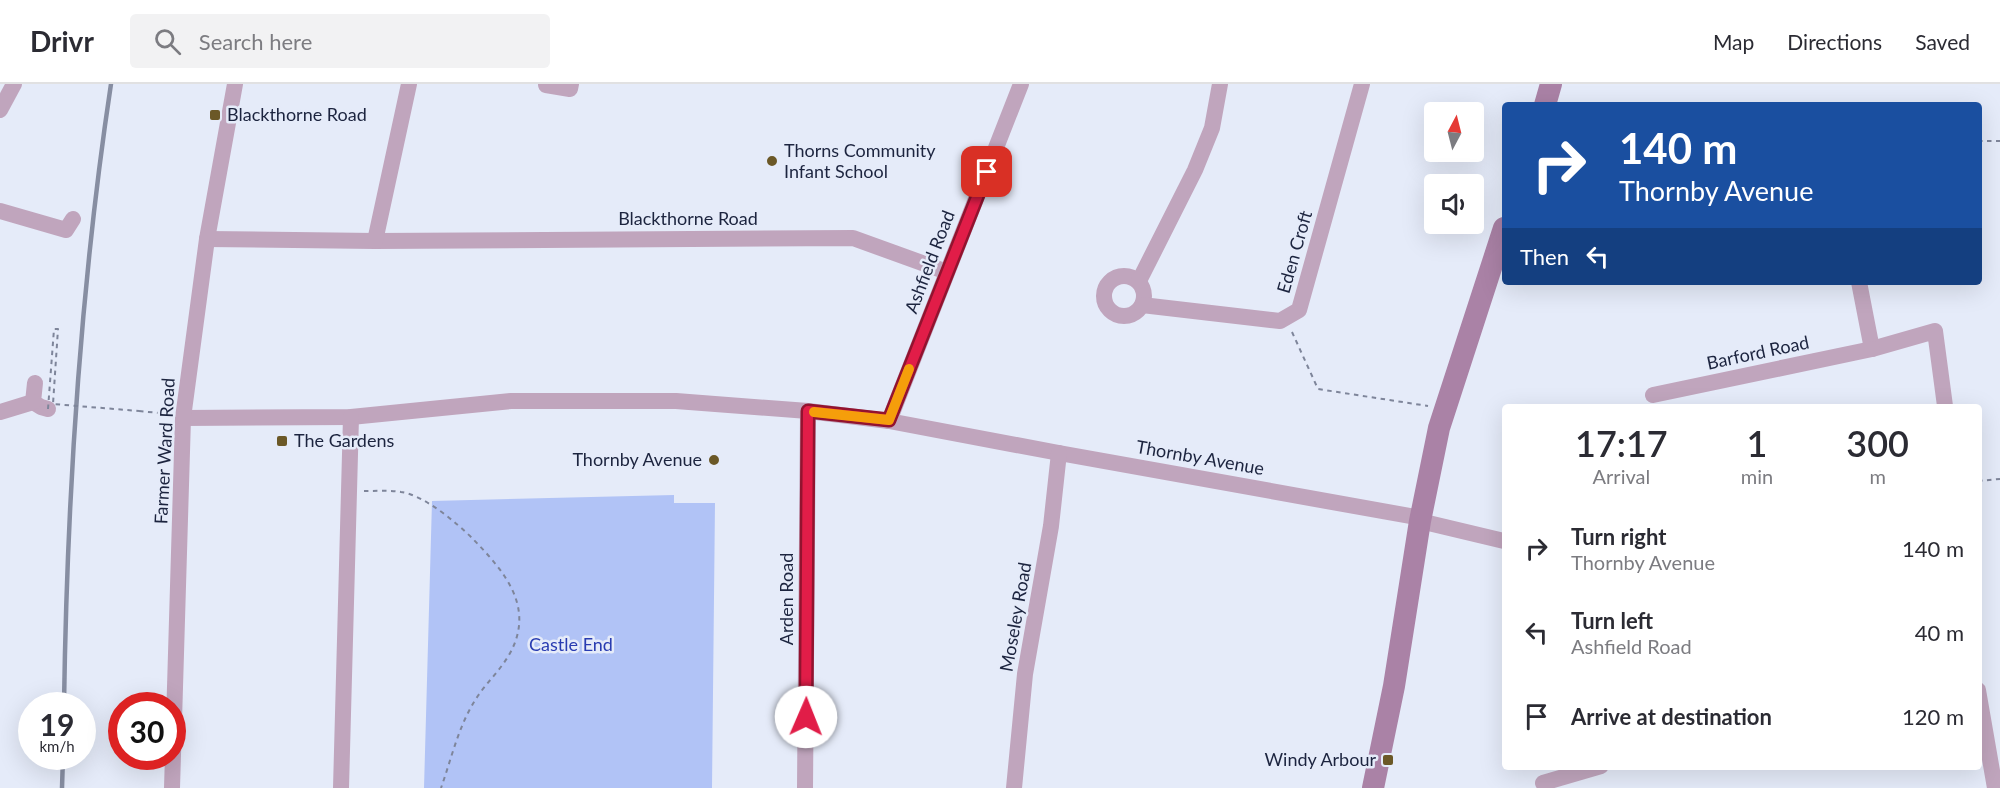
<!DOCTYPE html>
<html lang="en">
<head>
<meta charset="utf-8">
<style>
	:root { --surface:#fff; --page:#f2f2f3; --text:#2b2b33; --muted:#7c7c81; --line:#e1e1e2 }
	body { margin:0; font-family:Lato,sans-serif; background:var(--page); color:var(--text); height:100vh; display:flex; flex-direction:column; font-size:22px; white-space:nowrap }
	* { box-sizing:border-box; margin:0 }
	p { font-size:20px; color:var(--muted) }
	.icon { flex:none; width:33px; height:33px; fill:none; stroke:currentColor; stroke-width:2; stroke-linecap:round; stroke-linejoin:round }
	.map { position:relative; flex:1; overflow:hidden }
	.drawer { position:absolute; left:1502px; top:320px; width:480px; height:366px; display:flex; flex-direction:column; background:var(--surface); border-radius:6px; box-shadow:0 6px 24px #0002 }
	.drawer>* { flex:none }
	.banner { position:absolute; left:1502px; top:18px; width:480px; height:183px; border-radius:6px; box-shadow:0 6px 24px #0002; background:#1a4fa0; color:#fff; overflow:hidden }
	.needle { width:39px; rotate:7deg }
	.controls { position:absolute; left:1424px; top:18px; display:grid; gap:12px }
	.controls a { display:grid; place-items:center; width:60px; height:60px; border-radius:6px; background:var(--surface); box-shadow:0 6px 24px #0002; font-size:30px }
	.speed { position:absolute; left:18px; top:608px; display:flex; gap:12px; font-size:30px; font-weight:700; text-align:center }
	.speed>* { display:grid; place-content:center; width:78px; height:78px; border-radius:50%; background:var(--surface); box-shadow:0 6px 24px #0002; line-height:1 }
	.speed small { font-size:15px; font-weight:400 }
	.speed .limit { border:9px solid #d22; background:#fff; color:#111 }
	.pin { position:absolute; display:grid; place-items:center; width:51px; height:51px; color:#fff; margin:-26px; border-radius:12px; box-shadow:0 3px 9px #0006 }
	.me { position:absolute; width:66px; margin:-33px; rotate:1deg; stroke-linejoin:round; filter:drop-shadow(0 0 4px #0008) }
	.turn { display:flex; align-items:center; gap:21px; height:126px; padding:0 18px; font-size:27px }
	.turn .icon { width:78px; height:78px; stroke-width:2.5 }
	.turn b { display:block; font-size:42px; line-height:51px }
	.then { display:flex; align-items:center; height:57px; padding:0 18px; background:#0003; gap:12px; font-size:22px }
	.eta { display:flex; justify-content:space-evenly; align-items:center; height:102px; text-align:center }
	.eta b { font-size:36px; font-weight:600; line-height:42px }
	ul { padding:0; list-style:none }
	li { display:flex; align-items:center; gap:18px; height:84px; padding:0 18px }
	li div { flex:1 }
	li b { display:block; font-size:22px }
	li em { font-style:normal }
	header { display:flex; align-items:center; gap:36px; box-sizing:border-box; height:84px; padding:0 30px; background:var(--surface); border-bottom:2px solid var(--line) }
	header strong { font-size:28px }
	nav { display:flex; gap:33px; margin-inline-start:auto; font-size:21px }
	.search { width:420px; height:54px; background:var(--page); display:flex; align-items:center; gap:15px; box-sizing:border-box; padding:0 21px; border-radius:6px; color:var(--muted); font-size:22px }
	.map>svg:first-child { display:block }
</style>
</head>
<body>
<header>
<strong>Drivr</strong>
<div class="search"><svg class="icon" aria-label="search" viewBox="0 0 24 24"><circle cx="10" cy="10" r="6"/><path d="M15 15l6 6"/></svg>Search here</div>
<nav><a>Map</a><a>Directions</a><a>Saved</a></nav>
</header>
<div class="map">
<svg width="2000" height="704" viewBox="0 0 2000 704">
	<rect width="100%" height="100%" fill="#e5ebf9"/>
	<path fill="#b1c3f6" d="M674 411V419H715L712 704H424L432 417Z"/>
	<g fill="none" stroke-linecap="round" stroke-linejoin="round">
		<g stroke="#7e859a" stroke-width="2" stroke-dasharray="4.5 4.5" stroke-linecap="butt">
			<path d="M1978 57H2000"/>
			<path d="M1292 248 1318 305 1428 322"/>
			<path d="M139 327 169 330"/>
			<path d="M1978 397 2000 395"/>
			<path d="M364 407C376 407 389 406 401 408 424 411 457 439 473 455 505 488 536 524 509 571 499 588 484 601 474 618 458 644 451 676 441 704"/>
		</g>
		<g stroke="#c0a5bd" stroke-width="16">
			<path d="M546 1 570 5 571 0"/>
			<path d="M0 26 14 0"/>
			<path d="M0 127 66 146 73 135"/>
			<path d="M207 155 375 157 853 154 947 188"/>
			<path d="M375 157 409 0"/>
			<circle cx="1124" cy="212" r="20"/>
			<path d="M1139 197 1195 86 1212 44 1220 0"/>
			<path d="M1859 198 1872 265 1935 247 1945 322"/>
			<path d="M1142 221 1280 237 1299 226 1362 0"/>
			<path d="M35 299 33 318 41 323 48 325"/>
			<path d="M1653 311 1872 265"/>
			<path d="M0 328 33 318"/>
			<path d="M183 334 351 333 511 317H676L808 327 889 337 1059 369 1421 434"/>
			<path d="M889 337 1021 0"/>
			<path d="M1420 437 1504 457"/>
			<path d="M1978 606 1995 704"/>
			<path d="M1543 699 1601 682"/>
			<path d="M172 704 183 334 207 155 235 0"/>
			<path d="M341 704 351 333"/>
			<path d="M805 704 808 327"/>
			<path d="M1014 704 1025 590 1051 442 1059 369"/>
		</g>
		<g stroke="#aa82a6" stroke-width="22">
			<path d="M1545 21 1551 0"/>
			<path d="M1373 704 1394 602 1420 437 1439 344 1504 144"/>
		</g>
		<g stroke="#878ea2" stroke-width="4.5">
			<path d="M64 621C67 414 80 205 111 0"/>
			<path d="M62 704 63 672"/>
		</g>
		<path stroke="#7e859a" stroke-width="2" stroke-dasharray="4.5 4.5" stroke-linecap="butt" d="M48 325 54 245H58L53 320 139 327"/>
	</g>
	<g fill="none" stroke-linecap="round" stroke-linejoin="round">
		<g stroke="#92132f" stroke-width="15">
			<path id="route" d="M806 633 808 327 889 336 987 88"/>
		</g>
		<use href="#route" stroke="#e11d48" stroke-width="10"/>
		<path stroke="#f59e0b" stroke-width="10" d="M814 328 889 336 909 285"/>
	</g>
	<g fill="#6b5827" stroke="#e5ebf9" stroke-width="2">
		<rect x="209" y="25" width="12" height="12" rx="3"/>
		<circle cx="772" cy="77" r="6"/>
		<rect x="276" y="351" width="12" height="12" rx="3"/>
		<circle cx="714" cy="376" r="6"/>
		<rect x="1382" y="670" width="12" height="12" rx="3"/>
	</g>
	<g text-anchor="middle" stroke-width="5" stroke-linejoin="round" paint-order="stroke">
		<g font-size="18" fill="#1c243f" stroke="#e5ebf9" text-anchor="start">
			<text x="227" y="37">Blackthorne Road</text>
			<text x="784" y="73">Thorns Community<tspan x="784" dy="21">Infant School</tspan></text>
			<text x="294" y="363">The Gardens</text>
			<text x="702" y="382" text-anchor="end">Thornby Avenue</text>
			<text x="1376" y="682" text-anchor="end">Windy Arbour</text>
		</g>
		<g font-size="18" fill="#1c243f" stroke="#e5ebf9">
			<text x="688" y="141">Blackthorne Road</text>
			<text transform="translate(1295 168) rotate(-74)" y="6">Eden Croft</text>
			<text transform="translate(930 178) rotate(-69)" y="6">Ashfield Road</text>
			<text transform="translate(1758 269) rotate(-12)" y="6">Barford Road</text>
			<text transform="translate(165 367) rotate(-87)" y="6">Farmer Ward Road</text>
			<text transform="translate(1200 374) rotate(10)" y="6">Thornby Avenue</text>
			<text transform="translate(787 515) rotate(-90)" y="6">Arden Road</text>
			<text transform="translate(1016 533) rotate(-80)" y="6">Moseley Road</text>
		</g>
		<g font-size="18" fill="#293cb1" stroke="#e5ebf9">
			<text x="571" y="567">Castle End</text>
		</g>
	</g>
</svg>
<div class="controls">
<a><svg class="needle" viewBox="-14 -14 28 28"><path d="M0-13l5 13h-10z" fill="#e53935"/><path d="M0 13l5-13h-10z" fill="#7c7c81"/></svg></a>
<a><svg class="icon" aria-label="sound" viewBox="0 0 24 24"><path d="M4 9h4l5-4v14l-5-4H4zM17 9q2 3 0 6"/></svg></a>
</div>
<div class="speed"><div>19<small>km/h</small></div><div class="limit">30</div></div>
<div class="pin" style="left:987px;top:88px;background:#d93025"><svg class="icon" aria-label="arrive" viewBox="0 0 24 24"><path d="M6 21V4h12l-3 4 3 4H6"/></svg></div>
<svg class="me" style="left:806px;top:633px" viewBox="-20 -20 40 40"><circle r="19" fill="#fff"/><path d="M0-13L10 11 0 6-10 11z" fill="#e11d48"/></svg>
<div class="banner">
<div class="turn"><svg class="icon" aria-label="right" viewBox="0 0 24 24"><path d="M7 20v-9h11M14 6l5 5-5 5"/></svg><div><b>140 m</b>Thornby Avenue</div></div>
<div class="then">Then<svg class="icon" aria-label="left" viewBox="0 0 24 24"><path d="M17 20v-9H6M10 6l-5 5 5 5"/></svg></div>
</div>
<section class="drawer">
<div class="eta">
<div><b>17:17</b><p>Arrival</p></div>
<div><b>1</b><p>min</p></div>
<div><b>300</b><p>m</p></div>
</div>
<ul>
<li><svg class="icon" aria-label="right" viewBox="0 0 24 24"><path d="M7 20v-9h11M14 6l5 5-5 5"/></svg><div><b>Turn right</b><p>Thornby Avenue</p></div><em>140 m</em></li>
<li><svg class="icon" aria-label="left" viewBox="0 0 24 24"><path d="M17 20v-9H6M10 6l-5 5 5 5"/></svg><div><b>Turn left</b><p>Ashfield Road</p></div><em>40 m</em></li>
<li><svg class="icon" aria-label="arrive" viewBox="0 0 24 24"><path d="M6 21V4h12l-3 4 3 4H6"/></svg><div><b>Arrive at destination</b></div><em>120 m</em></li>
</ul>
</section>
</div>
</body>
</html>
